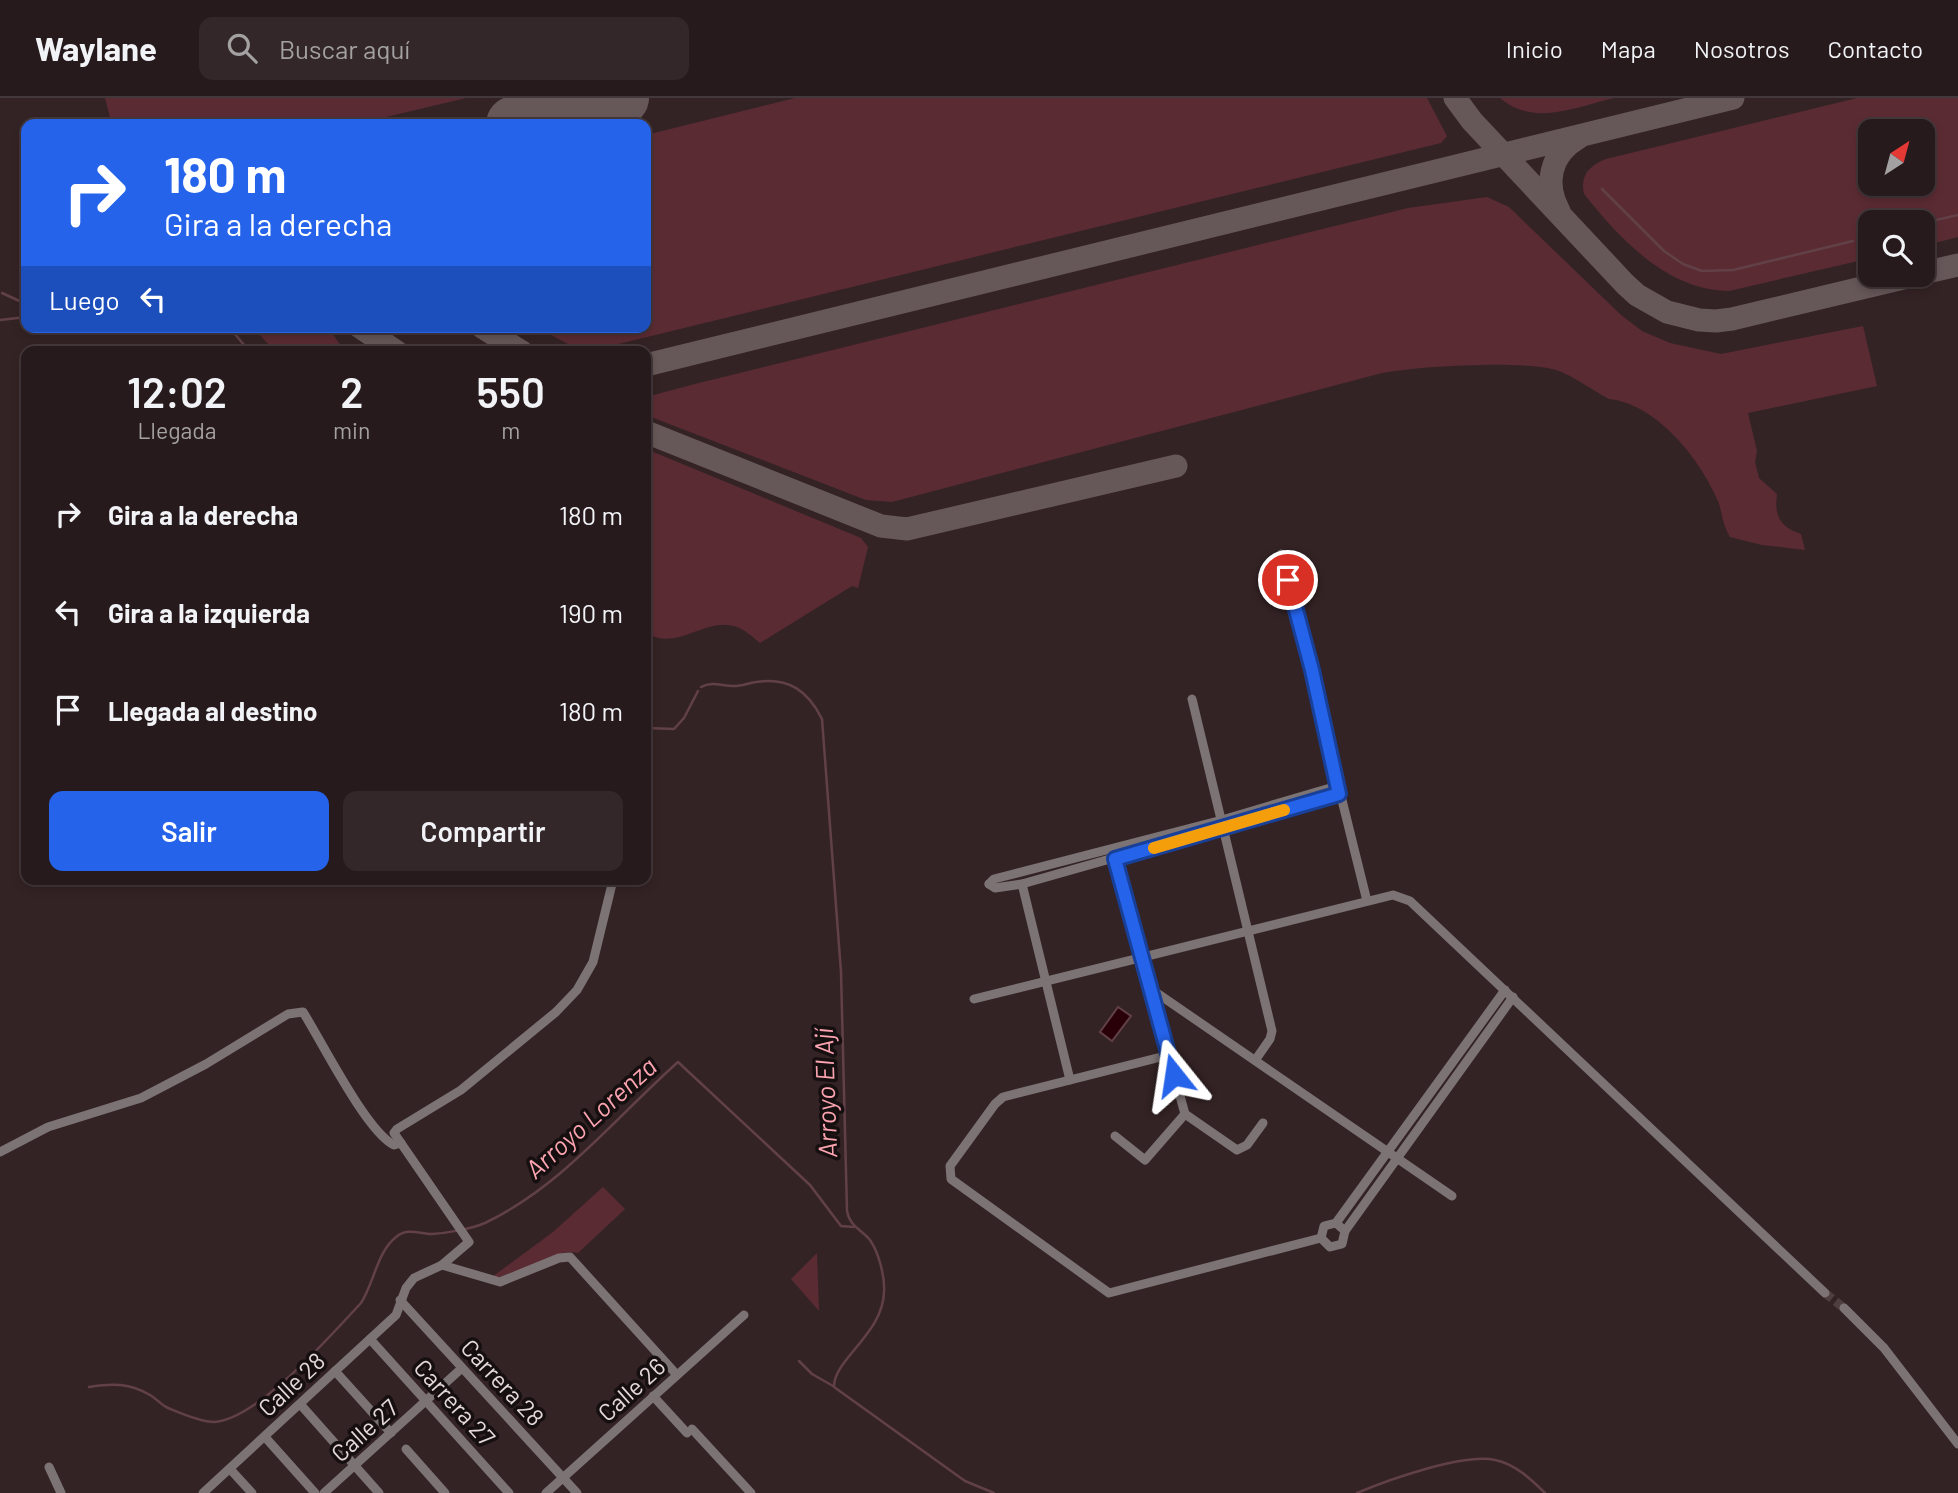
<!DOCTYPE html>
<html lang="es">
<head>
<meta charset="utf-8">
<style>
	:root { --surface:#271a1c; --page:#332729; --text:#f1f3f6; --muted:#a4a1a3; --line:#43383b; --accent:#2563eb }
	body { margin:0; font-family:Barlow,sans-serif; background:var(--page); color:var(--text); height:100vh; display:flex; flex-direction:column; font-size:26px; white-space:nowrap }
	* { box-sizing:border-box; margin:0 }
	p { font-size:23px; color:var(--muted) }
	.icon { flex:none; width:38px; height:38px; fill:none; stroke:currentColor; stroke-width:2; stroke-linecap:round; stroke-linejoin:round }
	.map { position:relative; flex:1; overflow:hidden }
	.details { position:absolute; left:21px; top:248px; width:630px; height:539px; display:flex; flex-direction:column; background:var(--surface); border-radius:14px; box-shadow:0 4px 10px #0003,0 0 0 2px var(--line) }
	.details>* { flex:none }
	.hud { position:absolute; left:21px; top:21px; width:630px; height:214px; border-radius:14px; box-shadow:0 4px 10px #0003,0 0 0 2px var(--line); background:#2563eb; color:#fff; overflow:hidden }
	.needle { width:46px; rotate:36deg }
	.controls { position:absolute; left:1858px; top:21px; display:grid; gap:14px }
	.controls a { display:grid; place-items:center; width:77px; height:77px; border-radius:14px; background:var(--surface); box-shadow:0 4px 10px #0003,0 0 0 2px var(--line); font-size:35px }
	.pin { position:absolute; display:grid; place-items:center; width:60px; height:60px; color:#fff; margin:-30px; border:4px solid #fff; border-radius:50%; box-shadow:0 2px 7px #0007 }
	.me { position:absolute; width:77px; margin:-38px; rotate:345deg; stroke-linejoin:round; filter:drop-shadow(0 0 5px #0008) }
	.turn { display:flex; align-items:center; gap:24px; height:147px; padding:0 28px; font-size:32px }
	.turn .icon { width:91px; height:91px; stroke-width:2.5 }
	.turn b { display:block; font-size:49px; line-height:60px }
	.then { display:flex; align-items:center; height:66px; padding:0 28px; background:#0003; gap:14px; font-size:26px }
	.eta { display:flex; justify-content:space-evenly; align-items:center; height:119px; text-align:center }
	.eta b { font-size:42px; font-weight:600; line-height:49px }
	.action { display:flex; gap:14px; margin-top:auto; padding:14px 28px }
	.action a { flex:1; height:80px; border-radius:14px; background:var(--accent); color:#fff; font-size:28px; font-weight:600; line-height:80px; text-align:center }
	.action a+a { background:var(--page); color:var(--text) }
	ul { padding:0; list-style:none }
	li { display:flex; align-items:center; gap:21px; height:98px; padding:0 28px }
	li div { flex:1 }
	li b { display:block; font-size:26px }
	li em { font-style:normal }
	header { display:flex; align-items:center; gap:42px; box-sizing:border-box; height:98px; padding:0 35px; background:var(--surface); border-bottom:2px solid var(--line) }
	header strong { font-size:33px }
	nav { display:flex; gap:38px; margin-inline-start:auto; font-size:24px }
	.search { width:490px; height:63px; background:var(--page); display:flex; align-items:center; gap:18px; box-sizing:border-box; padding:0 24px; border-radius:14px; color:var(--muted); font-size:26px }
	.map>svg:first-child { display:block }
</style>
</head>
<body>
<header>
<strong>Waylane</strong>
<div class="search"><svg class="icon" aria-label="search" viewBox="0 0 24 24"><circle cx="10" cy="10" r="6"/><path d="M15 15l6 6"/></svg>Buscar aquí</div>
<nav><a>Inicio</a><a>Mapa</a><a>Nosotros</a><a>Contacto</a></nav>
</header>
<div class="map">
<svg width="1958" height="1395" viewBox="0 0 1958 1395">
	<rect width="100%" height="100%" fill="#342325"/>
	<g fill="#5b2b33" fill-rule="evenodd">
		<path d="M105 0H466L357 26H96L111 23Z"/>
		<path d="M795 0H1427L1447 38 1441 45 602 250 570 247 536 229H646V37Z"/>
		<path d="M1500 0H1614C1575 9 1534 29 1500 0Z"/>
		<path d="M1857 0H1958V139L1923 148V124H1871V160L1729 193C1667 192 1621 142 1584 96 1580 77 1589 68 1606 61ZM1871 33H1923V86H1871Z"/>
		<path d="M1487 99 1509 109 1621 217 1642 233 1670 245 1721 256 1863 228 1877 288 1748 315 1757 353 1755 364 1759 380 1777 396C1774 418 1780 429 1801 436L1805 452 1762 447 1730 439C1721 423 1723 416 1718 403 1700 361 1657 306 1609 301 1592 292 1574 278 1556 272 1523 262 1418 268 1382 275L892 404 866 402 646 317V299L695 286 1408 110Z"/>
		<path d="M252 229H329L338 244 348 254H276Z"/>
		<path d="M646 351 861 440 868 449 858 490 852 488 760 545C753 539 745 532 737 529 705 517 676 556 646 534Z"/>
		<path d="M603 1089 625 1111 578 1155C548 1149 522 1183 492 1179L553 1134Z"/>
		<path d="M817 1155 819 1213 791 1181Z"/>
	</g>
	<path fill="#290008" stroke="#614147" stroke-width="2" d="M1118 909 1131 918 1112 943 1100 934Z"/>
	<g fill="none" stroke-linecap="round" stroke-linejoin="round">
		<g stroke="#614147" stroke-width="2.5">
			<path d="M1602 91 1664 153 1683 166 1702 173 1733 172 1853 143"/>
			<path d="M1923 125 1958 117"/>
			<path d="M1866 139 1871 138"/>
			<path d="M2 195 26 206"/>
			<path d="M0 222 26 219"/>
			<path d="M229 229 250 254"/>
			<path d="M701 589C712 583 722 588 734 588 742 588 748 585 756 584 789 579 808 593 822 621L841 874 847 1113C850 1129 861 1131 870 1142 879 1155 885 1179 884 1194 883 1236 833 1262 834 1289L965 1383 994 1395"/>
			<path d="M646 630 674 631 684 620 698 593"/>
			<path d="M799 1263 812 1276 833 1288"/>
			<path d="M89 1289C112 1285 130 1285 150 1297 157 1301 161 1307 168 1310 180 1315 200 1324 214 1324 257 1322 332 1236 361 1205 374 1185 377 1154 396 1139 408 1129 419 1136 432 1136 447 1135 471 1131 485 1125 562 1088 615 1020 678 964L810 1087 841 1128 854 1129"/>
			<path d="M1357 1395C1388 1382 1463 1355 1495 1362 1515 1366 1531 1381 1545 1395"/>
		</g>
		<g stroke="#665758" stroke-width="23">
			<path d="M1455 0 1472 23 1625 186 1637 197 1667 214 1699 222 1716 223 1732 221 1916 177"/>
			<path d="M1559 113C1544 86 1550 56 1578 40"/>
			<path d="M1923 175 1958 167"/>
			<path d="M360 229 397 254"/>
			<path d="M482 229 522 254"/>
			<path d="M646 267 1733 0"/>
			<path d="M646 334 881 428 907 431 1176 368"/>
		</g>
		<path stroke="#665758" stroke-width="56" d="M514 26 621 0"/>
		<path stroke="#4f3e40" stroke-width="9" stroke-dasharray="9 4.5" stroke-linecap="butt" d="M1825 1195 1844 1210"/>
		<g stroke="#7c7374" stroke-width="9">
			<path d="M1281 456 1367 803"/>
			<path d="M1192 601 1272 933 1270 941 1256 961"/>
			<path d="M1115 761 1185 1016 1237 1052 1247 1047 1263 1025"/>
			<path d="M989 786 995 790 1022 786 1339 696"/>
			<path d="M989 786 994 781 1222 722 1337 688"/>
			<path d="M1022 786 1070 982"/>
			<path d="M1151 891 1452 1098"/>
			<path d="M974 901 1393 797 1410 803 1825 1195"/>
			<path d="M1169 957 1003 999 995 1006 950 1068 951 1081 1109 1195 1321 1140"/>
			<path d="M1115 1038 1145 1062 1185 1016"/>
			<path d="M0 1054 48 1029 141 1000 206 966 288 916 303 914C322 944 366 1033 394 1047L401 1045"/>
			<path d="M1336 1125 1345 1133 1342 1146 1330 1149 1321 1140 1324 1128 1336 1125 1505 892"/>
			<path d="M1345 1133 1513 899"/>
			<path d="M442 1167 500 1184 559 1160 570 1159 677 1277"/>
			<path d="M400 1202 577 1395"/>
			<path d="M1844 1210 1884 1250 1958 1346"/>
			<path d="M370 1241 509 1395"/>
			<path d="M335 1273 391 1335"/>
			<path d="M653 1298 687 1335"/>
			<path d="M300 1306 379 1395"/>
			<path d="M692 1331 751 1395"/>
			<path d="M265 1339 315 1395"/>
			<path d="M406 1351 445 1395"/>
			<path d="M49 1369 61 1395"/>
			<path d="M230 1371 252 1395"/>
			<path d="M203 1395 396 1217 406 1190 414 1180 442 1167 469 1144 394 1035 397 1031 461 992 556 914 577 892 593 864 613 782"/>
			<path d="M324 1395 462 1270"/>
			<path d="M546 1395 744 1217"/>
		</g>
	</g>
	<g fill="none" stroke-linecap="round" stroke-linejoin="round">
		<g stroke="#184099" stroke-width="18">
			<path id="route" d="M1174 977 1115 761 1339 696 1312 572 1288 482"/>
		</g>
		<use href="#route" stroke="#2563eb" stroke-width="12"/>
		<path stroke="#f59e0b" stroke-width="12" d="M1154 750 1284 712"/>
	</g>
	<g text-anchor="middle" stroke-width="7" stroke-linejoin="round" paint-order="stroke">
		<g font-size="24" fill="#e5d9da" stroke="#160f10">
			<text transform="translate(502 1285) rotate(47)" y="8">Carrera 28</text>
			<text transform="translate(292 1287) rotate(-43)" y="8">Calle 28</text>
			<text transform="translate(632 1292) rotate(-42)" y="8">Calle 26</text>
			<text transform="translate(454 1305) rotate(48)" y="8">Carrera 27</text>
			<text transform="translate(365 1333) rotate(-42)" y="8">Calle 27</text>
		</g>
		<g font-size="26" font-style="italic" fill="#fda4b1" stroke="#160f10">
			<text transform="translate(826 995) rotate(-92)" y="9">Arroyo El Ají</text>
			<text transform="translate(591 1020) rotate(-42)" y="9">Arroyo Lorenza</text>
		</g>
	</g>
</svg>
<div class="controls">
<a><svg class="needle" viewBox="-14 -14 28 28"><path d="M0-13l5 13h-10z" fill="#e53935"/><path d="M0 13l5-13h-10z" fill="#a4a1a3"/></svg></a>
<a><svg class="icon" aria-label="search" viewBox="0 0 24 24"><circle cx="10" cy="10" r="6"/><path d="M15 15l6 6"/></svg></a>
</div>
<div class="pin" style="left:1288px;top:482px;background:#d93025"><svg class="icon" aria-label="arrive" viewBox="0 0 24 24"><path d="M6 21V4h12l-3 4 3 4H6"/></svg></div>
<svg class="me" style="left:1174px;top:977px" viewBox="-20 -20 40 40"><path d="M0-17L14 15 0 8-14 15z" fill="#2563eb" stroke="#fff" stroke-width="4"/></svg>
<div class="hud">
<div class="turn"><svg class="icon" aria-label="right" viewBox="0 0 24 24"><path d="M7 20v-9h11M14 6l5 5-5 5"/></svg><div><b>180 m</b>Gira a la derecha</div></div>
<div class="then">Luego<svg class="icon" aria-label="left" viewBox="0 0 24 24"><path d="M17 20v-9H6M10 6l-5 5 5 5"/></svg></div>
</div>
<section class="details">
<div class="eta">
<div><b>12:02</b><p>Llegada</p></div>
<div><b>2</b><p>min</p></div>
<div><b>550</b><p>m</p></div>
</div>
<ul>
<li><svg class="icon" aria-label="right" viewBox="0 0 24 24"><path d="M7 20v-9h11M14 6l5 5-5 5"/></svg><div><b>Gira a la derecha</b></div><em>180 m</em></li>
<li><svg class="icon" aria-label="left" viewBox="0 0 24 24"><path d="M17 20v-9H6M10 6l-5 5 5 5"/></svg><div><b>Gira a la izquierda</b></div><em>190 m</em></li>
<li><svg class="icon" aria-label="arrive" viewBox="0 0 24 24"><path d="M6 21V4h12l-3 4 3 4H6"/></svg><div><b>Llegada al destino</b></div><em>180 m</em></li>
</ul>
<div class="action"><a>Salir</a><a>Compartir</a></div>
</section>
</div>
</body>
</html>
